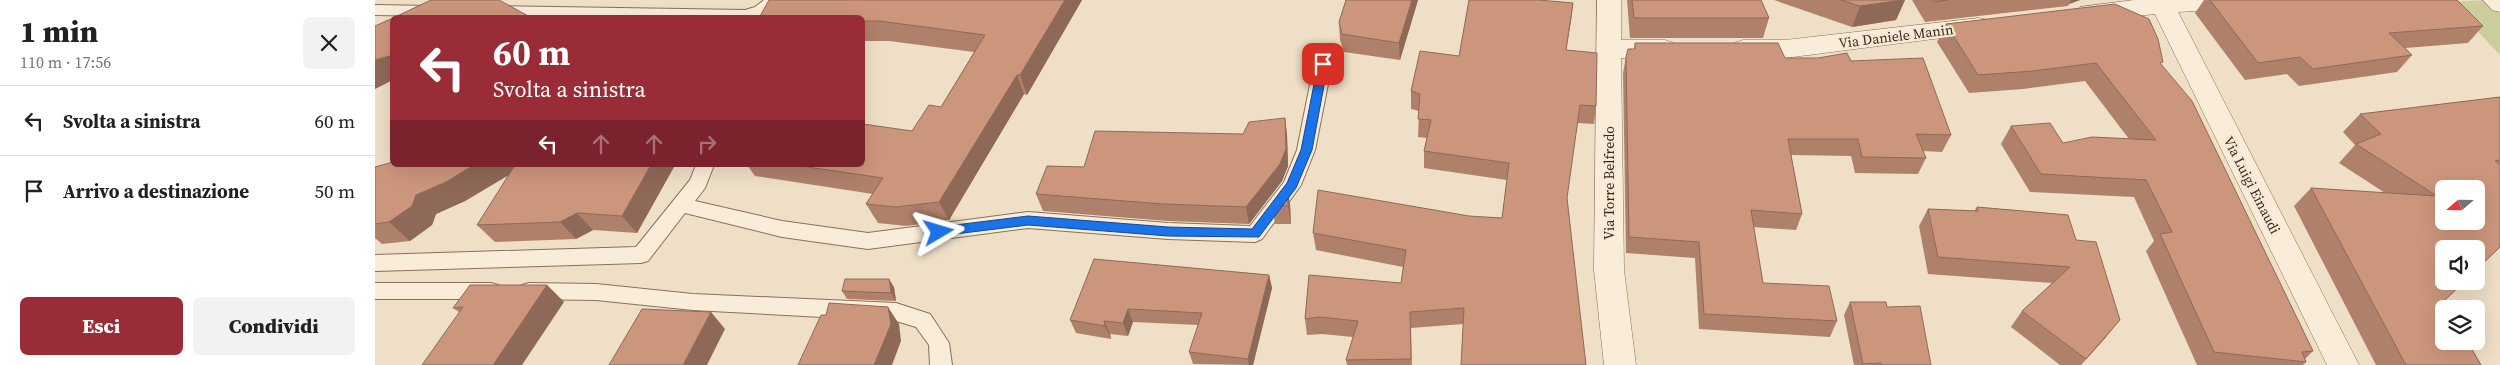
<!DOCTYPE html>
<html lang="it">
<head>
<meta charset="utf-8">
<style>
	:root { --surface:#fff; --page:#f2f2f2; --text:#202124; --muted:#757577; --line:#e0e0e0; --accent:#992c37 }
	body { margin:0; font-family:"Source Serif 4",serif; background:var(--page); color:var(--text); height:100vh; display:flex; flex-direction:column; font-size:19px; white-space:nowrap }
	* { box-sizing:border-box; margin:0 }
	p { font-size:16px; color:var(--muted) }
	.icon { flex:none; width:28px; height:28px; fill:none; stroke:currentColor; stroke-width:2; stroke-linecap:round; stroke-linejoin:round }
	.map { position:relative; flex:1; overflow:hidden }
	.panel { display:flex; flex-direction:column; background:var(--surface); width:375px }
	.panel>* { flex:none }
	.guide { position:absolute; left:15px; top:15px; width:475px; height:152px; border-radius:8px; box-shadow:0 5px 20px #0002; background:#992c37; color:#fff; overflow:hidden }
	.needle { width:32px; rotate:250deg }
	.controls { position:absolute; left:2060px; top:180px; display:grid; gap:10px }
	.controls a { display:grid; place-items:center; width:50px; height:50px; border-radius:8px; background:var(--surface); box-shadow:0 5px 20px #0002; font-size:25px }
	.pin { position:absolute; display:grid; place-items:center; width:42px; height:42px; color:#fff; margin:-21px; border-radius:10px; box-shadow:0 2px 8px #0006 }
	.me { position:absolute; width:55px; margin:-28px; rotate:83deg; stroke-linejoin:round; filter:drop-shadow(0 0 4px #0008) }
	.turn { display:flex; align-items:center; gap:18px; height:105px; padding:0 20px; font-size:22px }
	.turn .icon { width:65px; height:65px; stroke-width:2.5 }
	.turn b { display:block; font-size:35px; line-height:42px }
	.lanes { display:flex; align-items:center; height:48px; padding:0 20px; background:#0003; justify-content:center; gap:25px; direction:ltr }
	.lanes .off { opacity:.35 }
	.round { display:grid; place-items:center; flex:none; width:52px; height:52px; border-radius:8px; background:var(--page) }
	.summary { display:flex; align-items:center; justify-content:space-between; height:85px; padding:0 20px }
	h1 { font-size:30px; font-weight:800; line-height:38px }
	.button { display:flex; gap:10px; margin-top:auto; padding:10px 20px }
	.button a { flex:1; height:58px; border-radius:8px; background:var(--accent); color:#fff; font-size:20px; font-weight:800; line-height:58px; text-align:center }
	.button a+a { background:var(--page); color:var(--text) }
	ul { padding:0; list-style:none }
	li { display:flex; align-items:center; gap:15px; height:70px; padding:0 20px; border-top:1px solid var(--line) }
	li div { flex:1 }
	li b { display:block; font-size:19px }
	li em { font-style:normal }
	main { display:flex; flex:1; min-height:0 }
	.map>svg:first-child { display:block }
</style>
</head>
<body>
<main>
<section class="panel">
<div class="summary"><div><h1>1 min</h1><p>110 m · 17:56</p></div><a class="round"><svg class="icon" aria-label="close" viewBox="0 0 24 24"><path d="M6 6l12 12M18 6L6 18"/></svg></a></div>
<ul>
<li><svg class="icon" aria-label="left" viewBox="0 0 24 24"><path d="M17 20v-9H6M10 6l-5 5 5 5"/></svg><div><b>Svolta a sinistra</b></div><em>60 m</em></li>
<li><svg class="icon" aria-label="arrive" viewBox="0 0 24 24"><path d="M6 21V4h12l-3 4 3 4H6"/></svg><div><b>Arrivo a destinazione</b></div><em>50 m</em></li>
</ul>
<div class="button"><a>Esci</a><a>Condividi</a></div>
</section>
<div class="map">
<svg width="2125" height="365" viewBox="0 0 2125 365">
	<rect width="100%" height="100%" fill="#eedfc6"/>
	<path fill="#cbcd9a" d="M2113 0 2125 9V55L2075 2Z"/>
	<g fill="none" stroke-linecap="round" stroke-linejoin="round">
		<g stroke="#8a705c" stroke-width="2">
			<g id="service">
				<path d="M389 0H408L392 15 384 18H123L117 16 115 12 117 8 123 6 370 10 380 7Z"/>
				<path d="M0 5 58 6 64 7 66 11 64 15 58 16 0 15Z"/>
				<path d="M948 58 954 60 957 64 940 150 926 185 887 239 880 242 793 239 653 228 493 249 407 237 310 213 273 261 266 263 0 271V255L261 247 315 180 321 165H339L330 188 320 201 407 221 493 233 653 212 793 223 875 226 909 182 922 150 939 64 942 60Z"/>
				<path d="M0 283H116L123 285 126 291 123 297 116 299H0Z"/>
				<path d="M154 283 221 284 318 294 521 303 555 314 574 343 577 365H555L554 345 541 327 521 321 318 310 221 300 154 299 147 297 144 291 147 285Z"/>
			</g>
		</g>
		<g stroke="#8a705c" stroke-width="1">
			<g id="pedestrian">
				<path d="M1778 0H1879L1875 6 1867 8 1787 13 1779 11 1775 5Z"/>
				<path d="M2108 0H2125V12L2117 10Z"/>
			</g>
		</g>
		<g stroke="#8a705c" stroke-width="1">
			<g id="minor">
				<path d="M1222 0H1246V40H1290L1299 43 1302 49 1299 55 1290 58H1246L1249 270 1261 365H1229L1219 270Z"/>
				<path d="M1759 0H1797L1984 365H1952L1780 14 1714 21 1705 19 1702 13 1705 7Z"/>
				<path d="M1604 18 1613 20 1616 26 1613 32 1410 58H1368L1359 55 1356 49 1359 43 1368 40H1410Z"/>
			</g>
		</g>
		<use href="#service" fill="#f9edda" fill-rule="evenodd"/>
		<use href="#pedestrian" fill="#f9edda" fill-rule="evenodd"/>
		<use href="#minor" fill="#f9edda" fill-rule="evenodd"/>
	</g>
	<g fill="#af816b">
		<path d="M707 0 652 95 649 94 574 220 531 226 503 223 491 204 498 194 380 176 372 165H488L537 131 566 107 599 52 514 41H488V18Z"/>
		<path d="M971 0H1043L1025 60 969 52 965 40 964 22Z"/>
		<path d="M1252 0H1386L1394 18 1388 38H1255Z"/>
		<path d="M1399 0H1530L1521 20 1477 27Z"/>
		<path d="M1537 0H1705L1694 4 1693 6 1550 22Z"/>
		<path d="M1829 0H1835L2108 26 2093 43 2030 48 2037 55 2022 72 1924 86 1912 74 1870 80 1820 13Z"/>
		<path d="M1198 3 1191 50 1221 106 1219 124 1203 123 1088 324 1036 328 1037 365H972L971 360 978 337 947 334 932 335 930 319 1026 283 1028 267 941 250 938 233 1094 216 1127 218 1132 180 1049 168V151L1052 138 1043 137 1044 111 1036 109V91L1084 56Z"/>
		<path d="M1571 24 1786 65 1938 351 1930 359 1931 362 1928 365H1822L1771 251 1779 241 1759 197 1655 192 1626 144 1636 126 1688 143 1754 139 1710 81 1648 89 1594 93 1562 42Z"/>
		<path d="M1260 43 1410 58 1476 61 1576 135 1567 152 1548 151 1551 158 1543 174 1480 173 1476 156 1416 155 1427 214 1421 230 1378 227 1388 283 1462 321 1455 337 1324 329 1320 258 1251 253 1248 73 1251 57 1259 49Z"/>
		<path d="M2125 97V248H2124L2068 302 2106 365H2001L1919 206 1936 188 2010 193 1964 163 1980 145 1968 132 1985 114Z"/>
		<path d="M910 118 912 135 913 166 907 181 874 224 793 221 668 211 661 194 709 167 868 134Z"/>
		<path d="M18 165H300L262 233 218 230 201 239 120 242 102 225 134 175 90 201 61 214 57 225 35 241 7 244 0 238V167Z"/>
		<path d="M915 204 916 224H900L897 205Z"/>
		<path d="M1602 207 1693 215 1731 337 1706 365H1685L1636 327 1647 311 1677 283 1553 274 1544 226 1553 209 1599 211Z"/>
		<path d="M894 275 897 288 878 365 818 364 814 352 823 325 758 322 753 336 735 334 736 339 701 333 695 320Z"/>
		<path d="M172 285 189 302 84 312 78 308Z"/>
		<path d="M519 287 521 301 472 299 467 291Z"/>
		<path d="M1475 302 1512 307 1556 365H1479L1469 315Z"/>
	</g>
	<g fill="#8f6957">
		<path d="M690 0H707L652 95 645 75Z"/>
		<path d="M1037 0H1043L1025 60 1024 43Z"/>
		<path d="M1530 0 1521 20 1477 27 1485 6Z"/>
		<path d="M1696 0H1705L1694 4Z"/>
		<path d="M1198 3 1196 21 1188 68 1191 50Z"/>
		<path d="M18 55V80L0 89V60Z"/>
		<path d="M642 75 649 94 574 220 564 202Z"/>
		<path d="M910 118 912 135 913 166 907 181 874 224 871 207Z"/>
		<path d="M99 165H150L90 201 61 214 57 225 35 241 14 222 41 195Z"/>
		<path d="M276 165H300L262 233 247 216Z"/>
		<path d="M912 185 915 204 916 224 913 206Z"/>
		<path d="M202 213 218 230 201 239 185 222Z"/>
		<path d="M894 275 897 288 878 365H874L873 359Z"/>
		<path d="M514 279 519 287 521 301 516 293Z"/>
		<path d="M172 285 189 302 147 365H118Z"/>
		<path d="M513 307 524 324 526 341 517 365H499Z"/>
		<path d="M753 309 758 322 753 336 748 323Z"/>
		<path d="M336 312 350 329 332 365H308Z"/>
		<path d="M1745 320 1731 337 1706 365Z"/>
		<path d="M729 321 735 334 736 339 730 326Z"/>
	</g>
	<g fill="#cc967c" stroke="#8f6957" fill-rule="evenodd">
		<path d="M56 0H124L157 18H18Z"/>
		<path d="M394 0H690L645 75H642L564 202 521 207 491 204 508 178 419 165H488V124L537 131 554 105 566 107 610 35 504 21H488V18H384Z"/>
		<path d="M971 0H1037L1024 43 967 34 964 22Z"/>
		<path d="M1094 0H1164L1198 3 1191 50 1222 53 1221 106 1205 105 1192 198 1211 365H1086L1089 308 1035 312 1036 359 971 360 983 321 944 317 930 319 934 275 1026 283 1031 250 938 233 943 190 1094 216 1127 218 1134 163 1049 151 1056 120 1043 119 1045 94 1036 91 1045 51 1084 56Z"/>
		<path d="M1257 0H1386L1394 18H1259Z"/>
		<path d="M1466 0H1528L1485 6Z"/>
		<path d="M1558 0H1573L1559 2Z"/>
		<path d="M1835 0H2082L2108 26 2014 33 2037 55 1938 69 1925 57 1883 63Z"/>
		<path d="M1740 4 1774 19 1783 39 1788 62 1785 63 1817 101 1938 351 1927 352 1931 362 1839 352 1785 234 1797 232 1771 180 1666 174 1636 126 1675 123 1688 143 1717 137 1781 140 1721 63 1658 71 1603 75 1571 24Z"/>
		<path d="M18 18V55L0 60V26Z"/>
		<path d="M1260 43H1403L1410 58H1443L1472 53 1476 61 1548 58 1576 135 1541 134 1551 158 1487 157 1483 139H1413L1427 214 1376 210 1388 283 1454 286 1462 321 1329 314 1324 242 1254 237 1251 57 1253 49H1260Z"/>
		<path d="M2125 97V160L2120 161 2125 165V247L2101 270V249H2069V281H2090L2068 302 2072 309H2069V341H2092L2106 365H2031L1936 188 2062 196 1981 144 2006 134 1985 114ZM2069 189H2101V221H2069Z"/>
		<path d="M910 118 911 149 905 164 871 207 788 204 661 194 672 166 709 167 720 131 868 134 874 122Z"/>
		<path d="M18 162V165H99L71 182 41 195 37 206 14 222 0 224V167Z"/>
		<path d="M140 165H276L247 216 202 213 185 222 102 225Z"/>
		<path d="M912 185 913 206 897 205Z"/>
		<path d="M1602 207 1693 215 1701 240 1721 242 1745 320 1711 359 1647 311 1695 267 1563 257 1553 209 1603 211Z"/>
		<path d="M719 259 894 275 873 359 814 352 827 313 753 309 748 323 729 321 730 326 695 320Z"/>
		<path d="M470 279H514L516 293 467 291Z"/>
		<path d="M95 285H172L118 365H47L88 307 78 308Z"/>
		<path d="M1475 302H1511L1512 307 1545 306 1556 365H1506V363L1488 364Z"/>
		<path d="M454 303 513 307 516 324 499 365H423L446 315H451Z"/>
		<path d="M267 309 336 312 308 365H234Z"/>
	</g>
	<path fill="#1a73e8" stroke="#114b97" d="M948 60 953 64 937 150 921 188 884 237 793 236 653 225 564 236 558 232 564 227 653 216 793 227 877 229 912 183 926 150 943 64Z"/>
	<g text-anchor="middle" stroke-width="4.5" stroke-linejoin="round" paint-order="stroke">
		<g font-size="14" fill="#3a2a1f" stroke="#f6ead6">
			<text transform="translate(1521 36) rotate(-7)" y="5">Via Daniele Manin</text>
			<text transform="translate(1234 183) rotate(-90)" y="5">Via Torre Belfredo</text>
			<text transform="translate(1877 185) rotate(63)" y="5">Via Luigi Einaudi</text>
		</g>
	</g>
</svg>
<div class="controls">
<a><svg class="needle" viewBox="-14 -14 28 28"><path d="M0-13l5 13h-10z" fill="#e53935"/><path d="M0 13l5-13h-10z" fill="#757577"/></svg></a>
<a><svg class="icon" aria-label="sound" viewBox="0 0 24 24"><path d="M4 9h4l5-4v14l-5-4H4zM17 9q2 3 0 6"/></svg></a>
<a><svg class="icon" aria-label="layers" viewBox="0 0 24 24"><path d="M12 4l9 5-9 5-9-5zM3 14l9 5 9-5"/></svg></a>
</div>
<div class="pin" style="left:948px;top:64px;background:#d93025"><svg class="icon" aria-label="arrive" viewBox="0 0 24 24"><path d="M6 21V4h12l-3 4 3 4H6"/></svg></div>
<svg class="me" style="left:564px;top:232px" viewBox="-20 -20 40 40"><path d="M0-17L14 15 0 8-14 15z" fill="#1a73e8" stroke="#fff" stroke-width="4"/></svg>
<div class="guide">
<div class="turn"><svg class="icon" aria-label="left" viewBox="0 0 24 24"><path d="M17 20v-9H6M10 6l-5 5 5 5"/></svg><div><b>60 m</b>Svolta a sinistra</div></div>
<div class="lanes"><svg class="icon" aria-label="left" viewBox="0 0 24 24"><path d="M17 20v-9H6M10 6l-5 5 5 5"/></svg><svg class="icon off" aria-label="ahead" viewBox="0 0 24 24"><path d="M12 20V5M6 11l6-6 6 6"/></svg><svg class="icon off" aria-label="ahead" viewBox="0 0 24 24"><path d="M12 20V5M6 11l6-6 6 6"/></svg><svg class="icon off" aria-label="right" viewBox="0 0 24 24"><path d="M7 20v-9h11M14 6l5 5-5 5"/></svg></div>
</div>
</div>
</main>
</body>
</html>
